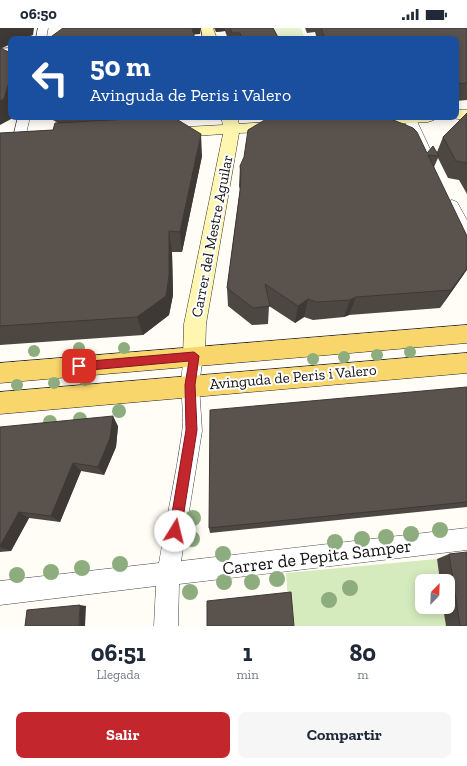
<!DOCTYPE html>
<html lang="es">
<head>
<meta charset="utf-8">
<style>
	:root { --surface:#fff; --page:#f6f6f7; --text:#1f2937; --muted:#747a83; --accent:#c4262e }
	body { margin:0; font-family:"Zilla Slab",serif; background:var(--page); color:var(--text); height:100vh; display:flex; flex-direction:column; font-size:15px; white-space:nowrap }
	* { box-sizing:border-box; margin:0 }
	p { font-size:13px; color:var(--muted) }
	.icon { flex:none; width:22px; height:22px; fill:none; stroke:currentColor; stroke-width:2; stroke-linecap:round; stroke-linejoin:round }
	.map { position:relative; height:598px; overflow:hidden }
	.panel { display:flex; flex-direction:column; background:var(--surface); flex:1 }
	.panel>* { flex:none }
	.banner { position:absolute; left:8px; top:8px; width:451px; height:84px; border-radius:8px; box-shadow:0 2px 10px #0003; background:#1a4fa0; color:#fff; overflow:hidden }
	.needle { width:26px; rotate:23deg }
	.buttons { position:absolute; left:415px; top:546px; display:grid; gap:8px }
	.buttons a { display:grid; place-items:center; width:40px; height:40px; border-radius:8px; background:var(--surface); box-shadow:0 2px 10px #0003; font-size:20px }
	.pin { position:absolute; display:grid; place-items:center; width:34px; height:34px; color:#fff; margin:-17px; border-radius:8px; box-shadow:0 2px 6px #0006 }
	.me { position:absolute; width:44px; margin:-22px; rotate:9deg; stroke-linejoin:round; filter:drop-shadow(0 0 3px #0008) }
	.turn { display:flex; align-items:center; gap:14px; height:84px; padding:0 16px; font-size:18px }
	.turn .icon { width:52px; height:52px; stroke-width:2.5 }
	.turn b { display:block; font-size:28px; line-height:34px }
	.eta { display:flex; justify-content:space-evenly; align-items:center; height:68px; text-align:center }
	.eta b { font-size:24px; font-weight:700; line-height:28px }
	.primary-button { display:flex; gap:8px; margin-top:auto; padding:8px 16px }
	.primary-button a { flex:1; height:46px; border-radius:8px; background:var(--accent); color:#fff; font-size:16px; font-weight:700; line-height:46px; text-align:center }
	.primary-button a+a { background:var(--page); color:var(--text) }
	.status { display:flex; justify-content:space-between; align-items:center; height:28px; padding:0 20px; background:var(--surface); direction:ltr }
	.status svg { height:11px; fill:currentColor }
	.map>svg:first-child { display:block }
</style>
</head>
<body>
<div class="status"><b>06:50</b><svg viewBox="0 0 49 12"><path d="M0 12V9h3v3zM5 12V6h3v6zM10 12V3h3v9zM15 12V0h3v12zM26 1h20v11H26zM47 4h2v5h-2z"/></svg></div>
<div class="map">
<svg width="467" height="598" viewBox="0 0 467 598">
	<rect width="100%" height="100%" fill="#fffdf5"/>
	<path fill="#d5ebbd" d="M437 531 440 553H422V579H444L446 598H290L286 545Z"/>
	<path fill="#e6f2cf" d="M263 0H301L304 9 264 10Z"/>
	<g fill="none" stroke-linecap="round" stroke-linejoin="round">
		<g stroke="#444" stroke-width="1">
			<g id="street">
				<path d="M38 0H48L46 11H36Z"/>
				<path d="M11 20V26L0 27V21Z"/>
				<path d="M18 89H30L24 114 18 118 12 114Z"/>
				<path d="M403 89H415L431 123 430 126H420Z"/>
				<path d="M452 172 457 174 467 192V212L462 211 445 177 447 174Z"/>
				<path d="M194 320 200 323 203 328 199 357 202 403 181 533 467 500V522L179 556 178 598H154L156 558 0 577V553L159 535C166 492 176 448 182 405 186 378 175 349 188 323Z"/>
			</g>
		</g>
		<g stroke="#333" stroke-width="1">
			<g id="secondary">
				<path d="M201 0H213L217 11H203Z"/>
				<path d="M456 82H467V92L450 90V89H456Z"/>
				<path d="M221 89H237L239 96 280 93 286 95 288 98 286 101 280 103 239 105 206 296 205 328 202 335 194 338 186 335 183 328 184 296 223 106 167 110 161 109 159 105 161 101 167 100 223 97Z"/>
				<path d="M360 89H436L434 92 428 94 363 98 357 96 355 93Z"/>
			</g>
		</g>
		<g stroke="#222" stroke-width="1">
			<g id="primary">
				<path d="M467 297V315L0 355V335Z"/>
				<path d="M467 325V345L0 386V364Z"/>
			</g>
		</g>
		<use href="#street" fill="#fff" fill-rule="evenodd"/>
		<use href="#secondary" fill="#fff6b0" fill-rule="evenodd"/>
		<use href="#primary" fill="#f9d66b" fill-rule="evenodd"/>
	</g>
	<g fill="#8dad7f">
		<circle cx="79" cy="320" r="6"/>
		<circle cx="124" cy="320" r="6"/>
		<circle cx="34" cy="323" r="6"/>
		<circle cx="410" cy="324" r="6"/>
		<circle cx="377" cy="327" r="6"/>
		<circle cx="344" cy="329" r="6"/>
		<circle cx="313" cy="331" r="6"/>
		<circle cx="85" cy="352" r="6"/>
		<circle cx="54" cy="355" r="6"/>
		<circle cx="17" cy="357" r="6"/>
		<circle cx="119" cy="383" r="7"/>
		<circle cx="80" cy="391" r="7"/>
		<circle cx="50" cy="394" r="7"/>
		<circle cx="193" cy="490" r="8"/>
		<circle cx="440" cy="502" r="8"/>
		<circle cx="411" cy="506" r="8"/>
		<circle cx="386" cy="509" r="8"/>
		<circle cx="192" cy="511" r="8"/>
		<circle cx="362" cy="511" r="8"/>
		<circle cx="335" cy="514" r="8"/>
		<circle cx="223" cy="526" r="8"/>
		<circle cx="120" cy="536" r="8"/>
		<circle cx="82" cy="540" r="8"/>
		<circle cx="51" cy="544" r="8"/>
		<circle cx="17" cy="547" r="8"/>
		<circle cx="277" cy="551" r="8"/>
		<circle cx="224" cy="554" r="8"/>
		<circle cx="252" cy="554" r="8"/>
		<circle cx="350" cy="560" r="8"/>
		<circle cx="190" cy="564" r="8"/>
		<circle cx="329" cy="572" r="8"/>
	</g>
	<g fill="#4d4742">
		<path d="M214 0H273L279 11H228L225 3 216 4Z"/>
		<path d="M305 0H467V72L456 73V11H317L315 4 307 5Z"/>
		<path d="M467 85V166L459 152 448 150 438 130 434 139 464 246 440 280 349 287 344 289 313 292 304 289 295 295 269 278 268 296 252 297 228 278 227 260 240 161 239 158 240 138 283 89H386L427 125 437 124 443 109Z"/>
		<path d="M48 89H194L193 90 176 91 202 128 182 224H172L173 267 169 287 143 307 0 317V105L53 102 58 95Z"/>
		<path d="M467 359V479L210 505 209 500Z"/>
		<path d="M118 398 116 419 104 447 81 443 60 494 29 490 11 523 0 524V399Z"/>
		<path d="M449 526 467 598H446L443 579H448V553H440L437 531Z"/>
	</g>
	<g fill="#3f3936">
		<path d="M0 0H34L33 7 23 11H11V16L0 21Z"/>
		<path d="M178 0H201L200 6 179 8Z"/>
		<path d="M216 0H225V3L216 4Z"/>
		<path d="M11 47V89H13V90L0 97V73Z"/>
		<path d="M201 106 202 128 182 224 180 204Z"/>
		<path d="M169 203 172 224 173 267 169 287 143 307 137 289Z"/>
		<path d="M467 240V242L464 246 440 280 451 262Z"/>
		<path d="M356 269 349 287 344 289 350 272Z"/>
		<path d="M308 271 304 289 295 295 298 278Z"/>
		<path d="M113 388 118 398 116 419 104 447 98 439Z"/>
		<path d="M73 435 81 443 60 494 51 488Z"/>
		<path d="M19 484 29 490 11 523 0 519V518Z"/>
		<path d="M80 577 86 578 85 598H79Z"/>
	</g>
	<g fill="#5a524d" stroke="#3f3936">
		<path d="M63 0H192L195 11H48Z"/>
		<path d="M230 0H273L279 11H242L240 5H232Z"/>
		<path d="M321 0H467V55L456 56V11H325Z"/>
		<path d="M0 20 11 25V47L4 71 0 73Z"/>
		<path d="M467 85V135L456 133 443 109Z"/>
		<path d="M166 89H173L201 106 180 204 169 203V248L166 268 137 289 0 298V105L53 102 55 95Z"/>
		<path d="M289 89H386L413 100 417 104 427 125 433 118 439 128 428 127 467 208V240L451 262 356 269 350 272 317 274 308 271 298 278 265 256 270 278 253 280 227 260 240 163 241 145 240 138 244 129 248 102 268 90Z"/>
		<path d="M467 359V474L209 500 210 382Z"/>
		<path d="M113 388 110 410 98 439 73 435 51 488 19 484 0 518V399Z"/>
		<path d="M467 524V598H460L449 526Z"/>
		<path d="M291 564 294 598H207V573Z"/>
		<path d="M80 577 79 598H25L27 582Z"/>
	</g>
	<path fill="#c4262e" stroke="#7f191e" d="M194 324 199 328 195 357 197 402 181 503 179 507 175 509 171 507 169 503 186 402 185 357 189 333 79 343 74 338 79 334Z"/>
	<g text-anchor="middle" stroke-width="4" stroke-linejoin="round" paint-order="stroke">
		<g font-size="15" fill="#111" stroke="#fff">
			<text transform="translate(212 208) rotate(-79)" y="5">Carrer del Mestre Aguilar</text>
			<text transform="translate(293 349) rotate(-5)" y="5">Avinguda de Peris i Valero</text>
		</g>
		<g font-size="18" fill="#111" stroke="#fff">
			<text transform="translate(317 529) rotate(-7)" y="6">Carrer de Pepita Samper</text>
		</g>
	</g>
</svg>
<div class="buttons">
<a><svg class="needle" viewBox="-14 -14 28 28"><path d="M0-13l5 13h-10z" fill="#e53935"/><path d="M0 13l5-13h-10z" fill="#747a83"/></svg></a>
</div>
<div class="pin" style="left:79px;top:338px;background:#d93025"><svg class="icon" aria-label="arrive" viewBox="0 0 24 24"><path d="M6 21V4h12l-3 4 3 4H6"/></svg></div>
<svg class="me" style="left:175px;top:503px" viewBox="-20 -20 40 40"><circle r="19" fill="#fff"/><path d="M0-13L10 11 0 6-10 11z" fill="#c4262e"/></svg>
<div class="banner">
<div class="turn"><svg class="icon" aria-label="left" viewBox="0 0 24 24"><path d="M17 20v-9H6M10 6l-5 5 5 5"/></svg><div><b>50 m</b>Avinguda de Peris i Valero</div></div>
</div>
</div>
<section class="panel">
<div class="eta">
<div><b>06:51</b><p>Llegada</p></div>
<div><b>1</b><p>min</p></div>
<div><b>80</b><p>m</p></div>
</div>
<div class="primary-button"><a>Salir</a><a>Compartir</a></div>
</section>
</body>
</html>
